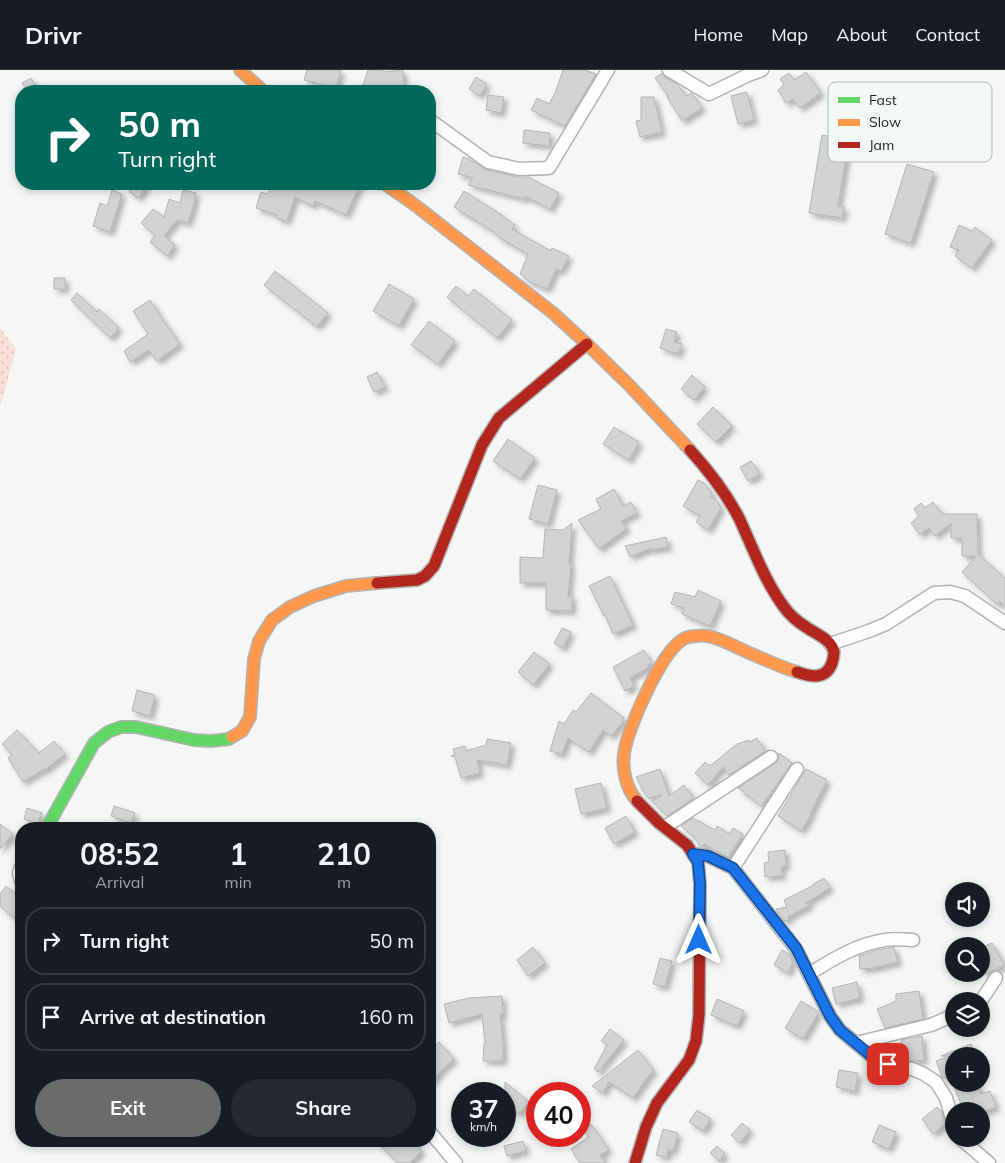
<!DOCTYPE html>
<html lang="en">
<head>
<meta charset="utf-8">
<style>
	:root { --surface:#171b24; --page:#242831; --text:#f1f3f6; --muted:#9ea1a6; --line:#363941; --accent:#6a6b6b }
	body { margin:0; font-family:Mulish,sans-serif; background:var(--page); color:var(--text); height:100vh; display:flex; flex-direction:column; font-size:19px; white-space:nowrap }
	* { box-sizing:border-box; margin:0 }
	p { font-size:16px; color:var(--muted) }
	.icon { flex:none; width:28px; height:28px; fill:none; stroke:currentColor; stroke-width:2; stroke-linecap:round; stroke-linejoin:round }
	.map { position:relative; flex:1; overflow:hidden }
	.sheet { position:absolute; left:15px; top:752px; width:421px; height:325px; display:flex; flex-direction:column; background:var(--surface); border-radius:20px; box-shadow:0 2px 8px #0003 }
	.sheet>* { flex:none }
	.hud { position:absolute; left:15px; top:15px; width:421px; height:105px; border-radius:20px; box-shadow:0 2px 8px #0003; background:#00695c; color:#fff; overflow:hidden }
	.fabs { position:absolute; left:945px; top:812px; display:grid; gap:10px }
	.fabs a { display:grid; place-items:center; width:45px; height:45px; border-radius:50%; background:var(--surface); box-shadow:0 2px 8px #0003; font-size:25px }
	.speed { position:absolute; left:451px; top:1012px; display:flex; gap:10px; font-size:25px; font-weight:700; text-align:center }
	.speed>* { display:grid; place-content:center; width:65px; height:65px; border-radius:50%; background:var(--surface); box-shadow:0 2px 8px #0003; line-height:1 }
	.speed small { font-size:12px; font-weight:400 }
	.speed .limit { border:8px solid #d22; background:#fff; color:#111 }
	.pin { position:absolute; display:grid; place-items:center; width:42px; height:42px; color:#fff; margin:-21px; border-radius:10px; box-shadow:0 2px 8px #0006 }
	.me { position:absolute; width:55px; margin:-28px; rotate:0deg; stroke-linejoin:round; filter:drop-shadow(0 0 4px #0008) }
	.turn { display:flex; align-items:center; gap:18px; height:105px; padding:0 20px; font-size:22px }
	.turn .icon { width:65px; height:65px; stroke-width:2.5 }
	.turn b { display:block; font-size:35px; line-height:42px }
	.eta { display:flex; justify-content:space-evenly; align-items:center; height:85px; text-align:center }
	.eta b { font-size:30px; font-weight:700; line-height:35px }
	.action { display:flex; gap:10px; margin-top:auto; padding:10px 20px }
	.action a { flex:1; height:58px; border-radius:30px; background:var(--accent); color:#fff; font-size:20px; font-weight:700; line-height:58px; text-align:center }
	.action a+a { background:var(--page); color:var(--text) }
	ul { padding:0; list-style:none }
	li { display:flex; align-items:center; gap:15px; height:68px; margin:0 10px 8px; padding:0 10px; border:2px solid var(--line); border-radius:20px }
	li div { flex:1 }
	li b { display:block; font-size:19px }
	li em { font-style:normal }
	header { display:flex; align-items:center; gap:30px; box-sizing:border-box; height:70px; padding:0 25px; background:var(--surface); border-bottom:1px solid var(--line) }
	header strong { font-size:24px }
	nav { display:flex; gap:28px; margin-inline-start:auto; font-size:18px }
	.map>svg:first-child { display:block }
</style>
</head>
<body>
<header>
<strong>Drivr</strong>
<nav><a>Home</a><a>Map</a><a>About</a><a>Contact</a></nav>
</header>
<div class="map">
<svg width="1005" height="1093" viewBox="0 0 1005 1093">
	<defs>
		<pattern id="grass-dots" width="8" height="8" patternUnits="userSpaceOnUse" patternTransform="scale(1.25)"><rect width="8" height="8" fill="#fae0d9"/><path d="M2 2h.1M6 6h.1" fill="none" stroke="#d6c0ba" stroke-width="1.8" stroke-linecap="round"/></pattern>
		<filter id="shadow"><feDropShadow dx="4" dy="4" stdDeviation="2.5" flood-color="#0004"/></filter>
	</defs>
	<rect width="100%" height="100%" fill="#f5f7f6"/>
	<path fill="url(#grass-dots)" d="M0 258 16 279 0 337Z"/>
	<g fill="#d2d4d3" stroke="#b4b6b5" filter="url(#shadow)">
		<path d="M307 0H341L336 18 304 10Z"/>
		<path d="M368 0H383V2L403 0 404 21H361Z"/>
		<path d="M563 0H584L596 4 565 56 531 40 537 28 549 34 555 23Z"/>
		<path d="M806 2 821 23 800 38 793 29 786 33 778 20 784 15 780 9 789 3 794 10Z"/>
		<path d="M662 3 665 7 677 14 686 26 692 23 702 38 682 51 667 27H669L655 8Z"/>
		<path d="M476 7 487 14 480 26 469 19Z"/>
		<path d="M31 8 39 21H27L22 13Z"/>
		<path d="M747 22 754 50 738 54 731 26Z"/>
		<path d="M488 25 504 27 501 43 486 40Z"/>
		<path d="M641 27H654L662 62 640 67 636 51 641 50Z"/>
		<path d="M524 60 550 63 549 76 523 73Z"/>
		<path d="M822 65 849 70 838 136 844 137 842 148 809 143Z"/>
		<path d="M463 87 469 89 486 100 517 107H530V108L559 123 550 139 525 126V129L468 115 473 108 458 104Z"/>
		<path d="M907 94 934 102 911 173 885 164Z"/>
		<path d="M134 114H147L139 128 129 122Z"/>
		<path d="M272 114H360L346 145 315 131 313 136 295 127 287 151 276 148 277 145 256 138 261 122 268 124Z"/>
		<path d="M112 120 122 124 110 162 93 156 100 133 107 136Z"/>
		<path d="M183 120 196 123 193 137 188 153 177 150 164 166 175 175 167 186 150 172 155 165 141 153 153 139 164 147 169 129 180 133Z"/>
		<path d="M464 121 502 145V146L515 155 512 159 551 181 552 178 569 186 561 201 556 199 547 219 530 212 520 204 528 184 500 168 494 162 454 137Z"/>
		<path d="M959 155 972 161 975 157 992 170 972 198 955 186 959 180 950 177Z"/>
		<path d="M275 201 328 243 317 257 264 215Z"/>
		<rect x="54" y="208" width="11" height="11"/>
		<path d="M389 214 414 229 399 256 373 241Z"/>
		<path d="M456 216 468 226 474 219 512 250 497 268 447 227Z"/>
		<path d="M77 223 97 242 99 239 119 258 110 268 71 230Z"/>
		<path d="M150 230 163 250 180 274 157 291 149 280 130 292 124 281 148 264 133 241Z"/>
		<path d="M429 251 455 271 438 294 411 275Z"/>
		<path d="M666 259 677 262 674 272 682 274 678 284 660 278Z"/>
		<path d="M377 302 385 317 374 322 367 307Z"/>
		<path d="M692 305 705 317 694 330 681 319Z"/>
		<path d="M713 337 732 356 716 372 697 354Z"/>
		<path d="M614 357 639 372 629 390 603 374Z"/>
		<path d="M508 369 535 388 520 409 493 391Z"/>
		<path d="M751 391 760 404 748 411 740 397Z"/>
		<path d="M698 410 704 413 712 423 710 427 717 431 721 438 708 460 696 452 700 446 683 436Z"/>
		<path d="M538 415 557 420 548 454 529 449Z"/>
		<path d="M614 419 623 436 631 432 637 443 621 451 627 458 599 479 578 450 601 439 596 429Z"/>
		<path d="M933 432 942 444H977L978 484 1005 508V536L1000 532 998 535 962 502 976 486H962V468H951V453L935 466 929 458 920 465 911 453 919 446 914 439 921 433 925 438Z"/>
		<path d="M572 453 569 494H571L568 527 572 525V541L546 540V513H520V487L543 488 545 459 563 460Z"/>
		<path d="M666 467 668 477 651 480V478L630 487 625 476Z"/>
		<path d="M610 506 633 555 613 564 605 545 604 546 589 516Z"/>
		<path d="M698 520 721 531 710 556 682 544 684 538 671 534 675 522 695 527Z"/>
		<path d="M562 558 571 562 563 578 554 573Z"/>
		<path d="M644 580 651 592 646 599 630 608 634 616 625 621 613 597Z"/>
		<path d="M534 582 550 594 533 615 518 602Z"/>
		<path d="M137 620 155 625 150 646 132 641Z"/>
		<path d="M591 623 624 648 622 653 611 666 603 660 589 682 568 668 562 684 550 681 559 651 564 654 573 640 576 642Z"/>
		<path d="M17 660 39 683 54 671 65 684 45 700 44 699 23 712 8 688 12 685 2 674Z"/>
		<path d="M757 668 765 681 729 705 723 697 708 715 695 703 705 692 710 696 737 674 749 670 750 672Z"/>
		<path d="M487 669 511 673 507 695 477 690 480 703 461 708 455 687 451 686 455 685 453 679 465 676 466 681 486 675Z"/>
		<path d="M779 683 792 693 761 736 738 718 776 693 778 690Z"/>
		<path d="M660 699 669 726 684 715 694 728 667 746 652 731 662 725 649 728 644 723 636 707Z"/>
		<path d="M806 699 827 710 810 744 811 745 801 761 778 746Z"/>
		<path d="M601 713 607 738 581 744 575 719Z"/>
		<path d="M114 736 135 743 131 753 111 746Z"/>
		<path d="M27 738 42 743 37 754 24 749Z"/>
		<path d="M626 746 635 762 614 774 605 758Z"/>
		<path d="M693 748 715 760 717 756 730 764 733 758 743 764 728 787 704 774 702 777 700 776 694 767 681 756Z"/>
		<path d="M0 754 13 764 0 779Z"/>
		<path d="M785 780 786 796 781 797 782 806 765 807 764 793 769 792 768 782Z"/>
		<path d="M824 808 830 818 806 833V834L809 833 810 835 788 847 789 850 784 851 777 841 776 839 787 837 784 830 814 815 813 814Z"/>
		<path d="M6 816 21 828V854L0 836V824Z"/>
		<path d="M992 873 1004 895 986 904 981 896V878Z"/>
		<path d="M533 877 545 893 528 906 517 890Z"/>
		<path d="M894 877 898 892 873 898 860 899 859 886 877 880Z"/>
		<path d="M782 880 789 884 793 892 788 903 774 895Z"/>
		<path d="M660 888 672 891 665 917 653 914Z"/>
		<path d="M857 912 860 928 836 934 832 918Z"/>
		<path d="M919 921 923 949 885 958 877 939 896 931V924Z"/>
		<path d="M502 926 503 944H500L503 974V991H483L484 974H485L482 944 449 953 444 934 469 928Z"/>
		<path d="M717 929 744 941 737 956 711 945Z"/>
		<path d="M801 931 819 942 803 969 785 958Z"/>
		<path d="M610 959 624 970 598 1002 594 999 607 975 601 971Z"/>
		<path d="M922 966 924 990 913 991 903 989 901 970Z"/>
		<path d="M439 972 454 989 440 1002 430 1014V981Z"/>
		<path d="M971 974 976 986H954V1004L943 1008 936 991 949 986H941Z"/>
		<path d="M638 980 654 1001 650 1004 633 1028 609 1012 603 1023 592 1016Z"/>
		<path d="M839 1000 858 1003 855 1021 836 1017Z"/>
		<path d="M505 1012 529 1032 519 1044 512 1038 505 1046Z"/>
		<path d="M953 1014H977L981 1024 990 1021 996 1037 986 1041H964Z"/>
		<path d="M937 1037 942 1042 945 1054 933 1064 922 1049Z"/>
		<path d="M697 1040 711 1049 703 1061 689 1052Z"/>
		<path d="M742 1053 750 1060 740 1073 731 1065Z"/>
		<path d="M591 1054 609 1080 600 1085 606 1093H580L571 1079 589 1067 583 1060Z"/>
		<path d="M879 1055 896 1062 889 1079 872 1072Z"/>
		<path d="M663 1059 678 1063 673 1081 668 1080 667 1087 656 1085Z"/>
		<path d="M376 1071H412L422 1081 410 1093H398Z"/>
		<path d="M523 1071 526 1081 507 1086 504 1076Z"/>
		<path d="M717 1076 725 1084 719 1091 710 1083Z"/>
	</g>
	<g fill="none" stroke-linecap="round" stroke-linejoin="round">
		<g stroke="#b1b3b2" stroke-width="15">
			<g id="street">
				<path d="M669 0 709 24 746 6 762 0"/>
				<path d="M430 50 488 92 519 99 549 98 608 0"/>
				<path d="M830 574 869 561 886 554 934 523 950 522 965 526 1005 553"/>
				<path d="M665 757 771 687"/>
				<path d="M693 784 708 786 733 798 796 879 830 946 840 960 875 989 888 994 912 999 924 1004 936 1012 946 1028 954 1055"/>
				<path d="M21 797 19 803 21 811"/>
				<path d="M733 798 797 699"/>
				<path d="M809 904C833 889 857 874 885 870 894 868 904 870 913 870"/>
				<path d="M981 931 996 908"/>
				<path d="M856 973 931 955 954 945"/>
				<path d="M430 1062 456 1093"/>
				<path d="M961 1069 989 1093"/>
			</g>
		</g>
		<g stroke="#b1b3b2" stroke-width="14">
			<path id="fast" d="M46 759 94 673 108 662 121 657H136L194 670 211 671 229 669 232 667"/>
		</g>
		<g stroke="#b1b3b2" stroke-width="14">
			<g id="slow">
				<path d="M240 0 263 21"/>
				<path d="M385 114 415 135 553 243 587 274 629 315 690 380"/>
				<path d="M232 667 242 661 250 647 254 589 259 571 272 550 290 537 314 526 346 516 377 513"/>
				<path d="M637 731C626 718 622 700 624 684 627 659 661 583 682 570 686 567 693 566 697 566 711 563 734 576 747 582 764 589 780 597 797 602"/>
			</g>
		</g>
		<g stroke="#b1b3b2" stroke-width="14">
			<g id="jam">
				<path d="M690 380C709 401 726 423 739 448 753 478 764 510 784 537 789 544 798 552 806 557 816 564 831 569 834 582 834 585 833 590 832 593 826 610 811 607 797 602"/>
				<path d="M377 513 417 510 425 506 434 496 482 375 499 348 587 274"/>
				<path d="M635 1093 646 1057 657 1033 689 990 696 971 699 945 700 814 698 792 687 775 659 753 637 731"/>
			</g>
		</g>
		<use href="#street" stroke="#fefefe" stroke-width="12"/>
		<use href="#fast" stroke="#63d668" stroke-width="11"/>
		<use href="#slow" stroke="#ff974d" stroke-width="11"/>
		<use href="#jam" stroke="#b3261e" stroke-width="11"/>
	</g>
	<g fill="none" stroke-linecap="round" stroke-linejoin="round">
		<g stroke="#114b97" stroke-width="12">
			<path id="route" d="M699 870 700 814 698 792 693 784 708 786 733 798 796 878 830 946 840 960 875 989 888 994"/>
		</g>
		<use href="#route" stroke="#1a73e8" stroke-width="9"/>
	</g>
	<rect x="828" y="12" width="164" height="80" rx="8" fill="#f4f8f6" stroke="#b4b7b6" stroke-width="1"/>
	<rect x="838" y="27" width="22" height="6" fill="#63d668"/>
	<rect x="838" y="49" width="22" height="7" fill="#ff974d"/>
	<rect x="838" y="72" width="22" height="6" fill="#b3261e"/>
	<g font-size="14" fill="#1f2020">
		<text x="869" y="35">Fast</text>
		<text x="869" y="57">Slow</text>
		<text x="869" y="80">Jam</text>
	</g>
</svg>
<div class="fabs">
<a><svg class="icon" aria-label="sound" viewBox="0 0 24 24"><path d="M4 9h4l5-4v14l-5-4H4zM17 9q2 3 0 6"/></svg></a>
<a><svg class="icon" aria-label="search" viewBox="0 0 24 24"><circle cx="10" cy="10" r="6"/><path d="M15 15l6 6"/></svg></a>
<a><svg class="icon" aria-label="layers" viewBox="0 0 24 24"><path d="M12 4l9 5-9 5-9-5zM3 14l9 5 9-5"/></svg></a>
<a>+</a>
<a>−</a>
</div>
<div class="speed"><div>37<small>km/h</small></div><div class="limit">40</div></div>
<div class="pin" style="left:888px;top:994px;background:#d93025"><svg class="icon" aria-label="arrive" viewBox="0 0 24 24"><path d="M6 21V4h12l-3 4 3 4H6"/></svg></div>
<svg class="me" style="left:699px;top:870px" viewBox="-20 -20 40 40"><path d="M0-17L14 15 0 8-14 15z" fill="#1a73e8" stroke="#fff" stroke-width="4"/></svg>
<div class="hud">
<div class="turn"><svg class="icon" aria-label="right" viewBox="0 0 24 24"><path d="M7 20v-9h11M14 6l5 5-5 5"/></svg><div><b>50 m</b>Turn right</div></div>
</div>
<section class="sheet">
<div class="eta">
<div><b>08:52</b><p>Arrival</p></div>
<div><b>1</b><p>min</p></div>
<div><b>210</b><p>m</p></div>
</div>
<ul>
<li><svg class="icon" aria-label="right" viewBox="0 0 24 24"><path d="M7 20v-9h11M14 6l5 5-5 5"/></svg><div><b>Turn right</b></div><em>50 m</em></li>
<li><svg class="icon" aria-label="arrive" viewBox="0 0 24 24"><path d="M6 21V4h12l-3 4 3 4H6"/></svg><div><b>Arrive at destination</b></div><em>160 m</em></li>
</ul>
<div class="action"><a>Exit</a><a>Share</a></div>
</section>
</div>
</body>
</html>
